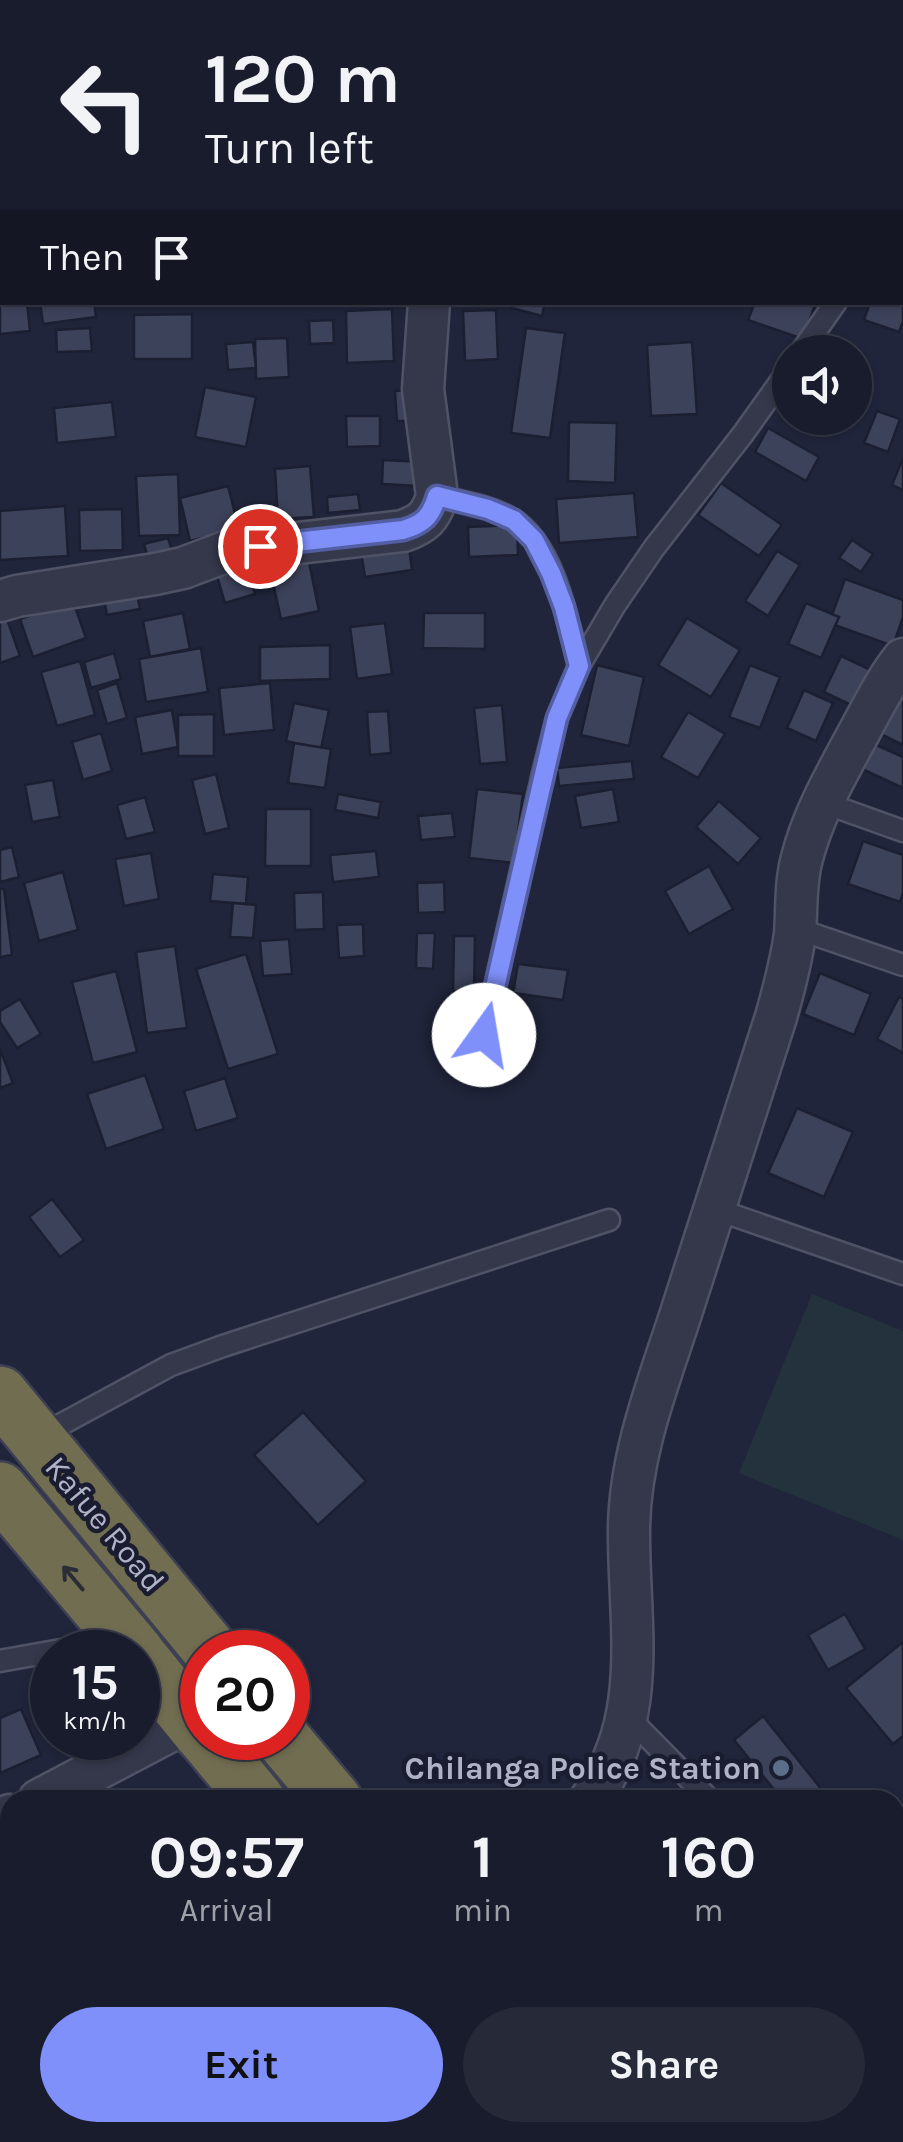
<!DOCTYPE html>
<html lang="en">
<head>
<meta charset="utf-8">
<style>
	:root { --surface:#191c2c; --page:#262938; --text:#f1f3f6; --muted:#9fa1a9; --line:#373a48; --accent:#8090fb }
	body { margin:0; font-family:Karla,sans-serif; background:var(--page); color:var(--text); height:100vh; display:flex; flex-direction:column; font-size:38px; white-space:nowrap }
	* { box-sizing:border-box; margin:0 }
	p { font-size:32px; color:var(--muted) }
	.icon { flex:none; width:55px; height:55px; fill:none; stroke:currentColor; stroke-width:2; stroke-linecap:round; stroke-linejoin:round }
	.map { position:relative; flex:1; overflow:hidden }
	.side { position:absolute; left:0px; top:1790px; width:905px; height:352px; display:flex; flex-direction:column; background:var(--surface); border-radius:30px 30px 0 0; box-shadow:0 2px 8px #0004,0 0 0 2px var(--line) }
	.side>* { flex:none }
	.top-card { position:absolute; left:0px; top:0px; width:905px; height:305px; box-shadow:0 2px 8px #0004,0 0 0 2px var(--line); background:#191c2c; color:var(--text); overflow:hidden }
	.fabs { position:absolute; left:772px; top:335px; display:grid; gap:20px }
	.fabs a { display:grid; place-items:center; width:100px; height:100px; border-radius:50%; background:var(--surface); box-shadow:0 2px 8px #0004,0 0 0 2px var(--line); font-size:50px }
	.speed { position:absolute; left:30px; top:1630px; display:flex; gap:20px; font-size:50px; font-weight:700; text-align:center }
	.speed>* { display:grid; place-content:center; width:130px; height:130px; border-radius:50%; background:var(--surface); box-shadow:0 2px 8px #0004,0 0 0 2px var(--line); line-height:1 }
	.speed small { font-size:25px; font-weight:400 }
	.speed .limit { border:15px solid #d22; background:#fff; color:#111 }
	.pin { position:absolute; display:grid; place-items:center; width:85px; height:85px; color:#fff; margin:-42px; border:5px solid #fff; border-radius:50%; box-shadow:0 2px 10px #0007 }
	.me { position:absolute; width:110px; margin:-55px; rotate:13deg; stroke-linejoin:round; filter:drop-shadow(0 0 8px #0008) }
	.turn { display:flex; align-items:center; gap:35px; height:210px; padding:0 40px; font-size:45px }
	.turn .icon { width:130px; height:130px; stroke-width:2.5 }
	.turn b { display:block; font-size:70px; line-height:85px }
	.then { display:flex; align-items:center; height:95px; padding:0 40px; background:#0003; gap:20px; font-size:38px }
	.eta { display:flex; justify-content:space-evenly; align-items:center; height:170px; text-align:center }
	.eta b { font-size:60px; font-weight:700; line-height:70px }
	.button { display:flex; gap:20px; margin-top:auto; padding:20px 40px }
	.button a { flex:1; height:115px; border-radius:60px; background:var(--accent); color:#111; font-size:40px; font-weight:700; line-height:115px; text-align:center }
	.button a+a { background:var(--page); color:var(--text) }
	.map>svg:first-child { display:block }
</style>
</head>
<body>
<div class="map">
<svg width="903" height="2142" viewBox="0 0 903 2142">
	<rect width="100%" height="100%" fill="#21253b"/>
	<path fill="#23323c" d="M812 1294 903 1331V1540L739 1473Z"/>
	<g fill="#3d425b" stroke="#1c1f31" stroke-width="2.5">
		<path d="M903 247V321L899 332 864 320 870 302H902Z"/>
		<path d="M0 260H2V302H27L30 331 0 334Z"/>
		<path d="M40 302H94L96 317 43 324Z"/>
		<path d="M513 302H545L542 316 512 308Z"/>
		<path d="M755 302H816L803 339 748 320Z"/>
		<path d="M392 309 394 361 347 363 346 311Z"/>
		<path d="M496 310 498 359 465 361 463 311Z"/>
		<path d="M192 314V359H134V315Z"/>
		<path d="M333 320 334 343 310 344 309 321Z"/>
		<path d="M90 328 92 351 57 352 56 330Z"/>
		<path d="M526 328 565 333 550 438 511 433Z"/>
		<path d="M287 338 289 377 256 379 255 339Z"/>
		<path d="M253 342 256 368 228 370 226 344Z"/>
		<path d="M692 342 697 414 651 416 647 345Z"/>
		<path d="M205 387 256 397 246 447 195 437Z"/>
		<path d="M411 390 413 421H397L395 391Z"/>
		<path d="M112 402 116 437 57 443 54 408Z"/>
		<path d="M877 411 900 419 888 452 864 443Z"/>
		<path d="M346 416H380V446L347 447Z"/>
		<path d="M569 422 617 423 615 483 568 481Z"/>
		<path d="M768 428 819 457 806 481 755 452Z"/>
		<path d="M903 458V490L892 485Z"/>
		<path d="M383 460 422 462 420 486 382 484Z"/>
		<path d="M310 466 314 517 278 519 275 469Z"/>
		<path d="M178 474 180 535 139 536 136 476Z"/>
		<path d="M721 483 782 525 759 556 698 515Z"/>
		<path d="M228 486 239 529 190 541 180 498Z"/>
		<path d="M634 493 638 537 559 543 556 499Z"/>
		<path d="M358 494 360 510 328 513 327 497Z"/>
		<path d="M65 506 68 556 0 560V511Z"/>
		<path d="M122 509 123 550 80 551 79 510Z"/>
		<path d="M517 525 518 555 469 557 468 527Z"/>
		<path d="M168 538 173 554 149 561 144 544Z"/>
		<path d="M408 539 412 570 365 577 360 546Z"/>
		<path d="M852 540 873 554 861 572 839 558Z"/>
		<path d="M306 547 319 611 281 619 267 556Z"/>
		<path d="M777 551 800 565 768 616 745 601Z"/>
		<path d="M246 560 255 594 225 603 215 569Z"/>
		<path d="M845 579 903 600V617L893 646 829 623Z"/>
		<path d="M136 588 140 609 107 615 103 594Z"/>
		<path d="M73 601 86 638 33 657 20 619Z"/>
		<path d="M806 603 839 617 821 658 788 644Z"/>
		<path d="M183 613 190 649 150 657 143 621Z"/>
		<path d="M424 613H485V649L423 648Z"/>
		<path d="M6 616 20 656 0 663V618Z"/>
		<path d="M687 618 740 650 711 697 658 665Z"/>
		<path d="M385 623 392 674 357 679 350 627Z"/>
		<path d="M330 645V679L260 681V647Z"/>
		<path d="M201 648 208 692 146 702 139 659Z"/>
		<path d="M114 653 121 679 91 688 84 662Z"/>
		<path d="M841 656 873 671 855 707 824 692Z"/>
		<path d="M80 661 95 715 57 726 41 672Z"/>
		<path d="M597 665 644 677 629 746 581 735Z"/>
		<path d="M750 665 780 677 760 728 729 717Z"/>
		<path d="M117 683 127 718 107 724 97 690Z"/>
		<path d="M270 683 274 730 224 735 219 688Z"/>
		<path d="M804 690 833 703 816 741 787 728Z"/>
		<path d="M895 693 903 697V745L875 731Z"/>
		<path d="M294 703 329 710 321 749 286 741Z"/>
		<path d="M502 705 507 762 480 764 474 708Z"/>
		<path d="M172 710 178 747 142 754 135 717Z"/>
		<path d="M388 711 391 753 370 755 367 712Z"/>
		<path d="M688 712 725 734 698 778 661 757Z"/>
		<path d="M214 714V756H178V715Z"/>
		<path d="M101 733 112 771 83 780 72 742Z"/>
		<path d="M294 743 331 749 325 788 288 783Z"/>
		<path d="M874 744 903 757V788L862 769Z"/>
		<path d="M632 761 634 779 559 786 557 768Z"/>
		<path d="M216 774 229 828 205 834 192 780Z"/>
		<path d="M53 780 60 817 32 822 25 785Z"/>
		<path d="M477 789 523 794 514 863 469 858Z"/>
		<path d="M613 789 619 822 581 828 575 796Z"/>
		<path d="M338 794 381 802 378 818 335 810Z"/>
		<path d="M145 797 155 832 126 839 117 805Z"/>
		<path d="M719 801 761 838 738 864 696 827Z"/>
		<path d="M266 809H311V866H265Z"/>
		<path d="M452 813 455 837 421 840 418 816Z"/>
		<path d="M863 841 903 855V893L900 902 848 884Z"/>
		<path d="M12 847 19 877 0 882V850Z"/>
		<path d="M376 851 379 877 333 882 330 855Z"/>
		<path d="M151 853 159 899 124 906 115 859Z"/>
		<path d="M709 866 733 909 689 934 665 891Z"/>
		<path d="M63 872 78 930 39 941 24 883Z"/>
		<path d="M213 874 248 877 246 904 210 901Z"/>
		<path d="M444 882 445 912 418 913 417 883Z"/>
		<path d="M0 889H4L12 955 0 957Z"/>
		<path d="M323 892 324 929 295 930 294 893Z"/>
		<path d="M233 903 256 905 253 938 230 937Z"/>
		<path d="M363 924 364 956 339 958 337 925Z"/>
		<path d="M417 933H435L433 969 416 968Z"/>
		<path d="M454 936H475L474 991H453Z"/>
		<path d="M289 939 292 974 263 976 260 941Z"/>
		<path d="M175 946 187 1028 147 1033 136 952Z"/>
		<path d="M246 954 278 1054 228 1069 196 969Z"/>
		<path d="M518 964 568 970 563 1000 513 993Z"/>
		<path d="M116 971 137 1052 93 1063 72 982Z"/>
		<path d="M820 973 871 994 854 1035 803 1014Z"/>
		<path d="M899 997 903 999V1053L877 1039Z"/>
		<path d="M20 999 41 1034 17 1048 0 1022V1011Z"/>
		<path d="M0 1049 13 1083 0 1088Z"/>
		<path d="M145 1075 164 1129 106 1149 87 1094Z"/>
		<path d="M225 1078 238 1118 196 1131 184 1091Z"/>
		<path d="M797 1108 853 1132 824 1197 768 1173Z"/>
		<path d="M52 1199 84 1240 60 1257 29 1217Z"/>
		<path d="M303 1412 366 1481 318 1525 254 1455Z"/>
		<path d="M845 1614 865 1649 828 1670 808 1635Z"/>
		<path d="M903 1642V1736L893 1744 846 1688Z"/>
		<path d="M21 1709 41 1755 0 1773V1718Z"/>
		<path d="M763 1716 830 1800H777L780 1797 734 1740Z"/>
		<path d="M0 1891 10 1893V1950L0 1948Z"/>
		<path d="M903 1975V2028L895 2019V1982Z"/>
		<path d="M0 1981 10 1985V2042L0 2068Z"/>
	</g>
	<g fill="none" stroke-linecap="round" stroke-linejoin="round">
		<g stroke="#505365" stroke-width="25">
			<g id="lane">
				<path d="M902 203H903"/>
				<path d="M801 352 836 302"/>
				<path d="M437 496C462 502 490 506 512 519 554 544 568 622 579 666"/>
				<path d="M822 802 903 831"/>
				<path d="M795 928 903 965"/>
				<path d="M484 1035 543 773 557 718 579 666 615 605 654 548 743 434 790 368"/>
				<path d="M715 1209 903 1274"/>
				<path d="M36 1438 171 1365 223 1346 609 1220"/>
				<path d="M0 1661 117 1640"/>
				<path d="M628 1717 710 1800"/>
			</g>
		</g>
		<g stroke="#505365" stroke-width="45">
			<g id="street">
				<path d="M479 0 501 2"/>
				<path d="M624 0 625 2"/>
				<path d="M218 2 220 0"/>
				<path d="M902 106H903"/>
				<path d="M0 601 17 596 155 574 183 568 228 551 403 531C423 524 431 517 437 496L423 389 429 302"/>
				<path d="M39 1800 191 1720"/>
				<path d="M590 1800C651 1718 628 1623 629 1528 630 1451 660 1379 683 1307 714 1210 745 1114 776 1017 784 989 791 963 795 934 797 908 795 883 802 858 813 815 835 777 856 738 871 711 884 683 903 659"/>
				<path d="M0 1821 10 1815"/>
			</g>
		</g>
		<g stroke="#3d4052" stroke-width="60">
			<g id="highway">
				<path d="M0 1394 212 1652"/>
				<path d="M0 1490 136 1652"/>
				<path d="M138 1655 202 1734"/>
				<path d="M206 1738 257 1800"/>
				<path d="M282 1738 334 1800"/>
				<path d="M531 2132 539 2142"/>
				<path d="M601 2132 609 2142"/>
			</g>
		</g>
		<use href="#lane" stroke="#35384b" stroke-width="20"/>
		<use href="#street" stroke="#35384b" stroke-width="40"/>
		<use href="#highway" stroke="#716d51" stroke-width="55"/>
	</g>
	<defs><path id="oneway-shaft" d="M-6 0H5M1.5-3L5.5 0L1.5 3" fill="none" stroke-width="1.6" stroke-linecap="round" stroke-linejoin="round" transform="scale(2.5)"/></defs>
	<use stroke="#2b2d36" href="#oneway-shaft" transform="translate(73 1578) rotate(-130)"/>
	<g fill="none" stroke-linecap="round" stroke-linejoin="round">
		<g stroke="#535ea3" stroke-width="25">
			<path id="route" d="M260 546 403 530C423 524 431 517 437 496L488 509 514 520 534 540 551 573 564 607 579 666 557 718 484 1035"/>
		</g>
		<use href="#route" stroke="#8090fb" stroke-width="18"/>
	</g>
	<circle fill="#5c6f8a" stroke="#1a1d2f" stroke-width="4" cx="781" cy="1768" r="10"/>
	<g text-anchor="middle" stroke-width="9" stroke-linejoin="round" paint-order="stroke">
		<g font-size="32" fill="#b0b3c7" stroke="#1a1d2f">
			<text transform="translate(105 1524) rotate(50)" y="11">Kafue Road</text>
		</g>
		<g font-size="32" font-weight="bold" fill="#b0b3c7" stroke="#1a1d2f" text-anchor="end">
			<text x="761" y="1779">Chilanga Police Station</text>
		</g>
	</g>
</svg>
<div class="fabs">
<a><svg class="icon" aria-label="sound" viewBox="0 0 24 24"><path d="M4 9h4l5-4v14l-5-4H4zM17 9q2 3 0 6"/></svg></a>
</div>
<div class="speed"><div>15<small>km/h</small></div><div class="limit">20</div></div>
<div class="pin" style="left:260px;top:546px;background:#d93025"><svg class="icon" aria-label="arrive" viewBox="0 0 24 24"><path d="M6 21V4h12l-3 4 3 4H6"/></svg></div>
<svg class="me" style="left:484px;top:1035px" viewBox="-20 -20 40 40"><circle r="19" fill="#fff"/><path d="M0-13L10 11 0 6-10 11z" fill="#8090fb"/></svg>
<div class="top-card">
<div class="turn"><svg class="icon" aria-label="left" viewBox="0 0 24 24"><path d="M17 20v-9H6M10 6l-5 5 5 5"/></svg><div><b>120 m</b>Turn left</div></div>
<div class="then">Then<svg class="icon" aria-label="arrive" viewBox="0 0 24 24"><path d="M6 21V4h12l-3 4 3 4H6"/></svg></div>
</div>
<section class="side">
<div class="eta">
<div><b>09:57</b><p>Arrival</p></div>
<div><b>1</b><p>min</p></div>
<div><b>160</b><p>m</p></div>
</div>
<div class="button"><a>Exit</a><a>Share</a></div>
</section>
</div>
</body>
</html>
